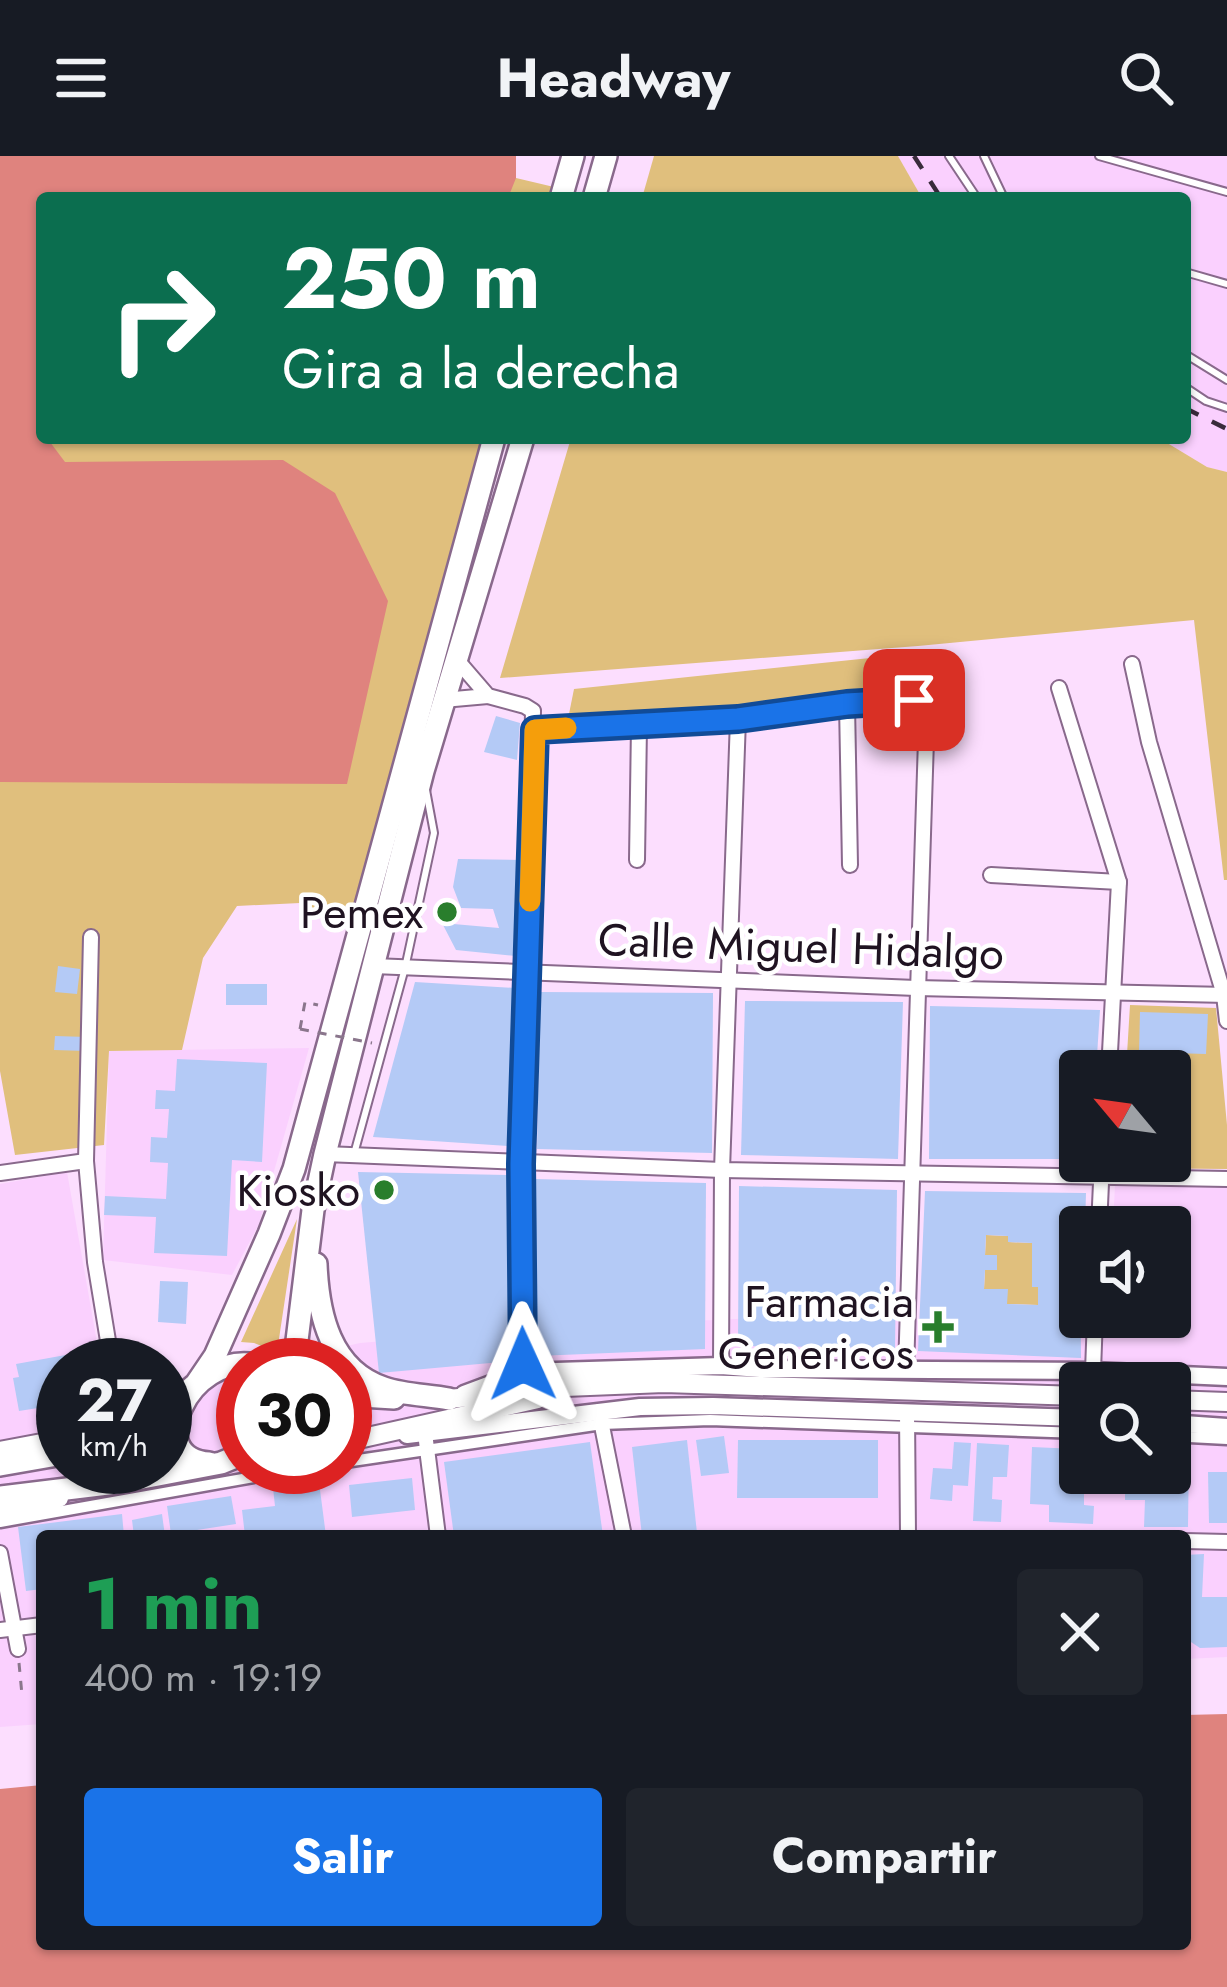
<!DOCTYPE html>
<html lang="es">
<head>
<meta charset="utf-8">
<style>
	:root { --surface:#171b24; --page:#20242c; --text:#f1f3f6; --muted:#9ea1a6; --accent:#1a73e8 }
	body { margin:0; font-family:Jost,sans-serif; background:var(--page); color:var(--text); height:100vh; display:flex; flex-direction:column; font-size:45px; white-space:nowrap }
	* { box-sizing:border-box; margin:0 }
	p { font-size:39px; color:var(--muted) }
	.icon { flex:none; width:66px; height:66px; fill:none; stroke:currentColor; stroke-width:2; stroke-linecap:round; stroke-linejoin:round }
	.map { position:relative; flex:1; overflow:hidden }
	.side { position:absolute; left:36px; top:1374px; width:1155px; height:420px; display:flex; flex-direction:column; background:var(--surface); border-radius:12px; box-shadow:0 3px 9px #0004 }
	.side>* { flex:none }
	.banner { position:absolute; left:36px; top:36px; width:1155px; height:252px; border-radius:12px; box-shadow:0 3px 9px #0004; background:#0b6e4f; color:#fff; overflow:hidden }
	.needle { width:78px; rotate:299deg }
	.tools { position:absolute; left:1059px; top:894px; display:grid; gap:24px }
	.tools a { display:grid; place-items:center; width:132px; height:132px; border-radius:12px; background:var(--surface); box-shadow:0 3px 9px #0004; font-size:60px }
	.speed { position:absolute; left:36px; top:1182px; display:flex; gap:24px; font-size:60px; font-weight:700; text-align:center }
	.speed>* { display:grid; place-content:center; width:156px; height:156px; border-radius:50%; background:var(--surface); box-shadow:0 3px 9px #0004; line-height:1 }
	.speed small { font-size:30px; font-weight:400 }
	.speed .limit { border:18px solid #d22; background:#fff; color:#111 }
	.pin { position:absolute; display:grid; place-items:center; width:102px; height:102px; color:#fff; margin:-51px; border-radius:24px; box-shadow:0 6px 18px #0006 }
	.me { position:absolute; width:132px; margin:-66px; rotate:359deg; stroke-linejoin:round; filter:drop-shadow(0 0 9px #0008) }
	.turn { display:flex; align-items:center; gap:42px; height:252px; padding:0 48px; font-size:54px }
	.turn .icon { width:156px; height:156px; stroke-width:2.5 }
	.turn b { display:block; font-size:84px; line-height:102px }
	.round { display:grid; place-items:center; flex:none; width:126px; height:126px; border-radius:12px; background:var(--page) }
	.overview { display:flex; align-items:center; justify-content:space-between; height:204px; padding:0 48px }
	h1 { font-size:72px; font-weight:700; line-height:90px; color:#1e9e55 }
	.cta { display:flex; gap:24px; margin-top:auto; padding:24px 48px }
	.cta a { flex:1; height:138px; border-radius:12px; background:var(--accent); color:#fff; font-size:48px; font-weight:700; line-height:138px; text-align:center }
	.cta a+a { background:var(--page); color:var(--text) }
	header { display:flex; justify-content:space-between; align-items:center; height:156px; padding:0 48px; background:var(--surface); font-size:54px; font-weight:700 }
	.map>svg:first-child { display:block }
</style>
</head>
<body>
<header><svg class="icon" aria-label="menu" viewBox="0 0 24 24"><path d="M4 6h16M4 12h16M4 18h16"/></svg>Headway<svg class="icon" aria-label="search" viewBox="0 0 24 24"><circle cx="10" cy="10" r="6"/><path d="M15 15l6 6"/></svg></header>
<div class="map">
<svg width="1227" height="1831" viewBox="0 0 1227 1831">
	<rect width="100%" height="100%" fill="#fcdefe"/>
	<g fill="#fad0fe" fill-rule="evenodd">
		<path d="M898 0H1227V316L1207 311 1159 282H1185V42H922Z"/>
		<path d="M309 892 259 1068 232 1119 103 1104 109 895Z"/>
		<path d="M67 1016 101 1209H63V1311H165V1231L243 1214V1311H345V1209H263L360 1187 557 1171 758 1162 1109 1167 1110 1161H1170V1071H1113L1115 1029 1227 1031V1501L1185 1503V1380H42V1568L0 1571V1028ZM1080 1227H1170V1317H1080Z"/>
	</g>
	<g fill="#e0bf7d">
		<path d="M0 0H516V22L554 31 551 42H42V282H484L350 769 300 747 237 750 203 802 182 894 109 895 104 989 15 999 0 915Z"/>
		<path d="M654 0H898L922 42H642Z"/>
		<path d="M571 282H1159L1207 311 1227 316V724H1224L1194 464 918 490 500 522Z"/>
		<path d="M918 497 917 536 567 568 574 533Z"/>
		<path d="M1130 849 1216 852 1227 969V1013L1119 1012 1120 1005H1170V915H1126Z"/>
		<path d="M297 1063 277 1196 254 1187 241 1186Z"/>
		<path d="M986 1079 1008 1080V1086L1032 1087V1130L1038 1131V1149L1007 1148V1133H984L985 1114H997L985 1099Z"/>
	</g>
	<g fill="#df837e">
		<path d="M0 0H516V22L508 42H42V282H47L65 306 283 304 335 337 388 445 347 628 0 626Z"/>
		<path d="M1227 1558V1831H0V1633L42 1629V1788H1185V1559Z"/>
	</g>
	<g fill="#b4caf6" fill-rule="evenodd">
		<path d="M496 560 520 567 517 604 484 596Z"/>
		<path d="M458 703 522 704 516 800 456 794 442 767 499 772 493 753 461 752 453 731Z"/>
		<path d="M58 810 80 813 77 838 55 836Z"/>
		<path d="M415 826 516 832 508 990 373 981Z"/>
		<rect x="226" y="828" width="41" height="21"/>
		<path d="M540 836 713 837 712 997 537 993Z"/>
		<path d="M745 845 903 846 898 1003 741 999Z"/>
		<path d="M930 850 1100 854 1096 915H1080V1003H929Z"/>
		<path d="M1140 856 1208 858 1206 898 1139 896Z"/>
		<path d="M55 880 87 881 86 895 54 894Z"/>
		<path d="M177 903 267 907 262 1006 232 1004 227 1100 154 1097 156 1061 104 1059 105 1040 166 1043 168 1007 150 1006 151 981 167 982 169 953H155L156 934 175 935Z"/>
		<path d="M358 1016 507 1019 512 1205 379 1217Z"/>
		<path d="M534 1023 706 1027 705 1193 537 1200Z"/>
		<path d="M739 1030 897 1034 895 1192 738 1190Z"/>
		<path d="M925 1035 1086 1037 1085 1071H1080L1081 1202 918 1195ZM986 1079 1008 1080V1086L1032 1087V1131H1038V1149L1007 1148 1008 1133H984L985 1114H997V1099H985Z"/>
		<path d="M160 1125 188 1126 186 1168 158 1166Z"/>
		<path d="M71 1198 73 1209H63V1248L19 1255 13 1222 19 1221 16 1208Z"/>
		<path d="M724 1280 729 1317 701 1320 696 1284Z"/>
		<path d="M687 1284 697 1377 642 1380 632 1291Z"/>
		<path d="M738 1284H878V1342H737Z"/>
		<path d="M590 1286 603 1380H454L444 1306Z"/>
		<path d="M954 1286 971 1287 968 1330 953 1329 952 1345 930 1343 933 1312 952 1313Z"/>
		<path d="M977 1287 1009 1289 1007 1321H993L992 1343 1002 1344 1001 1366 973 1365Z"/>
		<path d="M1032 1291 1076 1293 1074 1330H1084V1349L1094 1350 1093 1368 1049 1366V1349L1030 1348Z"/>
		<path d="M1170 1294 1189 1295 1188 1371H1144L1145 1344H1125V1331H1102V1317H1170Z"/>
		<path d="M1208 1316H1227V1367H1209Z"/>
		<path d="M412 1322 415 1354 352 1361 349 1329Z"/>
		<path d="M319 1326 326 1380H245L242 1354 275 1350 273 1332Z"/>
		<path d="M231 1340 236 1368 171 1378 167 1350Z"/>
		<path d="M122 1358 124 1380H42V1433L26 1435 18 1371Z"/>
		<path d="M162 1358 165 1380H134L132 1364Z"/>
		<path d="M1204 1398 1202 1441H1227V1491L1200 1492 1185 1482V1399Z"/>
	</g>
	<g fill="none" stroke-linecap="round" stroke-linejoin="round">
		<g stroke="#89698c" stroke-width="10">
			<g id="service">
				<path d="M949 0 977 42"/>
				<path d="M984 0 1004 42"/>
				<path d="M1099 0 1227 36"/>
				<path d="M1185 116 1227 128"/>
				<path d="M1185 198 1227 224"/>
				<path d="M1185 231 1206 245 1227 252"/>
				<path d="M354 998 405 812 434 677 426 634"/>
			</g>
		</g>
		<g stroke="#89698c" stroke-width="15">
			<g id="pedestrian">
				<path d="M1170 1280 1227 1283"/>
				<path d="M345 1306 602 1268 710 1264 1080 1277"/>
				<path d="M0 1366 310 1311"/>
			</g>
		</g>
		<g stroke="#89698c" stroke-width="18">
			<g id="minor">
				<path d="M457 504 488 540 525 550 533 555 528 817 521 1008 523 1216"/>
				<path d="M1132 508 1149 586 1224 839 1227 865"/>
				<path d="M1059 532 1119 726 1109 915"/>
				<path d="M443 544 488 540"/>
				<path d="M847 548 850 709"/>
				<path d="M535 574 738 563 847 548 914 544 923 546 927 552 906 1214"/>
				<path d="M637 704 639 570"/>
				<path d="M991 719 1119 726"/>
				<path d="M91 781 86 1005 95 1106 112 1209"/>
				<path d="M373 810 916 832 1227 839"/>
				<path d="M325 998 722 1014 1227 1023"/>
				<path d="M0 1017 86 1005"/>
				<path d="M1099 1071 1102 1005"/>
				<path d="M721 1210 722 1014 738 563"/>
				<path d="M1093 1215 1095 1161"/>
				<path d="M599 1255 624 1380"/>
				<path d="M907 1256 908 1380"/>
				<path d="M425 1277 438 1380"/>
				<path d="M1185 1385 1227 1386"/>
				<path d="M0 1397 18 1493"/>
				<path d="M0 1474 42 1469"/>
			</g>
		</g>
		<g stroke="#89698c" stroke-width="21">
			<g id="tertiary">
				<path d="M464 1238 523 1216 721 1210 760 1213 1093 1215 1227 1221"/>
				<path d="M1170 1267 1227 1271"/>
				<path d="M407 1279 640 1251 713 1250 1080 1262"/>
			</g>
		</g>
		<g stroke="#89698c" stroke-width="22">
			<g id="secondary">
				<path d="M449 1243 565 1231 664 1227 1080 1240"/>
				<path d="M1170 1244 1227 1246"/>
				<path d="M345 1286 538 1243"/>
				<path d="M0 1295 63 1283"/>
				<path d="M0 1356 59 1342"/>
			</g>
		</g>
		<g stroke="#89698c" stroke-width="26">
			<g id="primary">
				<path d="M561 42 573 0"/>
				<path d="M594 42 606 0"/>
				<path d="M316 1108C318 1158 330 1214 384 1232 404 1239 428 1239 449 1243"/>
				<path d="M294 1209 313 1054 325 998 423 615 523 282"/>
				<path d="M345 1239 394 1242"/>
				<path d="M165 1254 196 1228 215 1200 269 1078 294 1013 494 282"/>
				<path d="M209 1307C141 1302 188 1196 256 1209"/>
				<path d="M0 1309 63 1298"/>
				<path d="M0 1341 116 1327 221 1307 243 1298"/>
			</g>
		</g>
		<g stroke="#8a768c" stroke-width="3" stroke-dasharray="9 9" stroke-linecap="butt">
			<path d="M300 873 305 846 318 849"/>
			<path d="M19 1507 22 1539"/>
		</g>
		<use href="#service" stroke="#fff" stroke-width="6"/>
		<use href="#pedestrian" stroke="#fff" stroke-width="10"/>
		<use href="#minor" stroke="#fff" stroke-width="14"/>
		<use href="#tertiary" stroke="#fff" stroke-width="16"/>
		<use href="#secondary" stroke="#fff" stroke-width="18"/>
		<use href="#primary" stroke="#fff" stroke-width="21"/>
		<g stroke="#392b3b" stroke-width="4.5" stroke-dasharray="15 15" stroke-linecap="butt">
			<path d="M914 0 941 42"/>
			<path d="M1185 252 1227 273"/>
		</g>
		<path stroke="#8a768c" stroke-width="3" stroke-dasharray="9 9" stroke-linecap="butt" d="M300 873 372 887"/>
	</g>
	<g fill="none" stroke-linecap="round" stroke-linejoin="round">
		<g stroke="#114b97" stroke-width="30">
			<path id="route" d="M523 1208 521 1008 535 574 738 563 847 548 914 544"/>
		</g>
		<use href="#route" stroke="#1a73e8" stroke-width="21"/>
		<path stroke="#f59e0b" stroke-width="21" d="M530 745 535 574 566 572"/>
	</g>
	<g fill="#297e2c" stroke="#fff" stroke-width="4.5">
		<circle cx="447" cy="756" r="12"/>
		<circle cx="384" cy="1034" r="12"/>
		<path d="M932 1153h12v12h12v12h-12v12h-12v-12h-12v-12h12z"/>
	</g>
	<g text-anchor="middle" stroke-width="9" stroke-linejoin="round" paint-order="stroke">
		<g font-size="45" fill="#1f1321" stroke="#fff" text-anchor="end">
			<text x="423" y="772">Pemex</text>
			<text x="360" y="1050">Kiosko</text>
			<text x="914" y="1161">Farmacia<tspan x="914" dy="52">Genericos</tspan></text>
		</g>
		<g font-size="45" fill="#1f1321" stroke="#fff">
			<text transform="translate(801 790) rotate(2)" y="16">Calle Miguel Hidalgo</text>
		</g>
	</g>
</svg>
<div class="tools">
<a><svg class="needle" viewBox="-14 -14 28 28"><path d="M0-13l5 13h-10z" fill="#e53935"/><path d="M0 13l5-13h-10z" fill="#9ea1a6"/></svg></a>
<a><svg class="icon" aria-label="sound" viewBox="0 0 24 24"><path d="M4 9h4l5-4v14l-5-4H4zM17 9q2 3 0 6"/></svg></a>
<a><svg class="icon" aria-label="search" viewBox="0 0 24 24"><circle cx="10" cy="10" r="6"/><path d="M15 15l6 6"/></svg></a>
</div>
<div class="speed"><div>27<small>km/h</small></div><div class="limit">30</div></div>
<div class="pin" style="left:914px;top:544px;background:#d93025"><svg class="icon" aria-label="arrive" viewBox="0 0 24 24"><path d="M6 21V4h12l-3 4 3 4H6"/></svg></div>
<svg class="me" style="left:523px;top:1208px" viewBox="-20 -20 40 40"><path d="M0-17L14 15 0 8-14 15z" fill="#1a73e8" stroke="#fff" stroke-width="4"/></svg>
<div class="banner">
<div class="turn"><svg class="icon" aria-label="right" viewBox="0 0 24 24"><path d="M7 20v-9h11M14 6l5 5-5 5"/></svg><div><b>250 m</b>Gira a la derecha</div></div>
</div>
<section class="side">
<div class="overview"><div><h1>1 min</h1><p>400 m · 19:19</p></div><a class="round"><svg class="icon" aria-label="close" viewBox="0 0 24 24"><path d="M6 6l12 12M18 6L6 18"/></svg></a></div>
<div class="cta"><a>Salir</a><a>Compartir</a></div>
</section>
</div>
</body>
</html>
